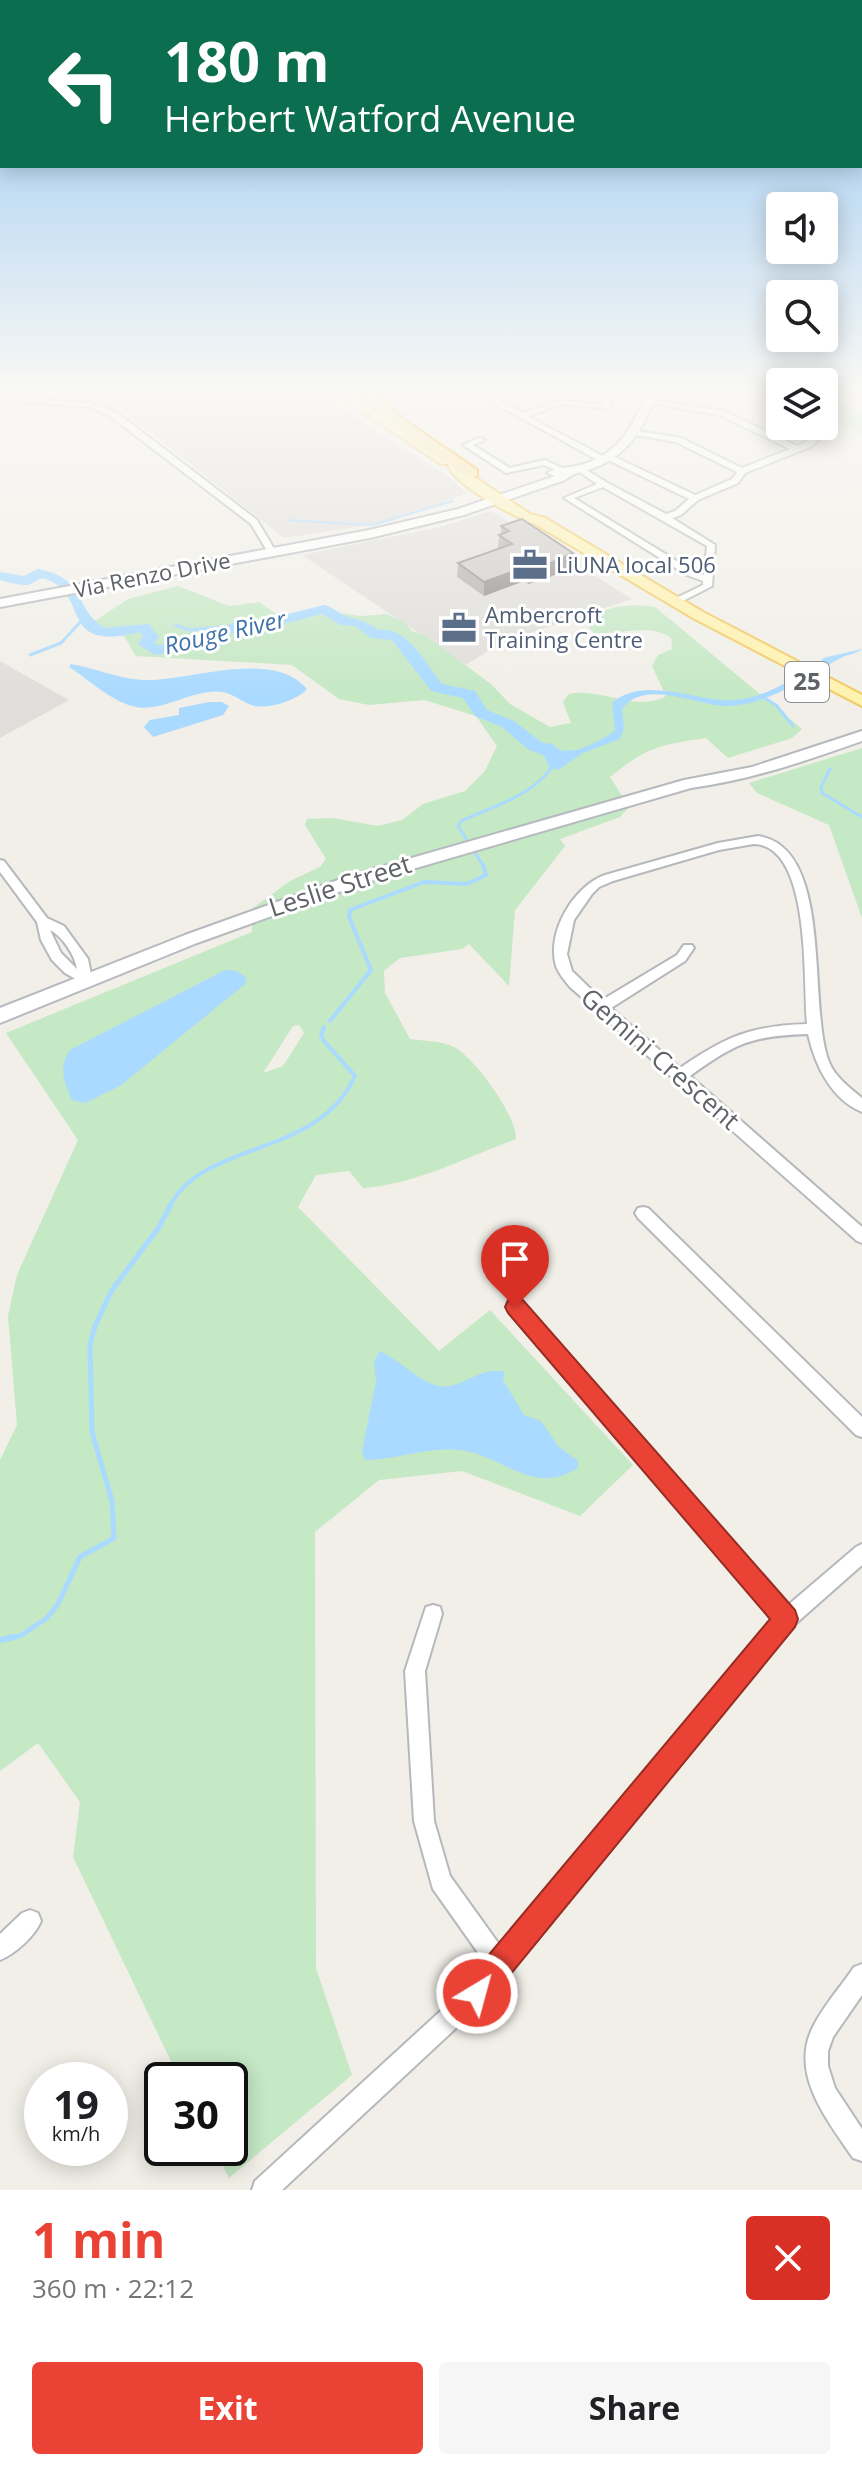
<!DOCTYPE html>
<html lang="en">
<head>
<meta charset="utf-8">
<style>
	:root { --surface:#fff; --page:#f6f6f6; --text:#202124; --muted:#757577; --accent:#ea4335 }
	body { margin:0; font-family:"Open Sans",sans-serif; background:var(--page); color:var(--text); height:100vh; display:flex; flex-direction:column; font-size:30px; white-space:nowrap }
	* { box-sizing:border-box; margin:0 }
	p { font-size:26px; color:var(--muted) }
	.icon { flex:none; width:44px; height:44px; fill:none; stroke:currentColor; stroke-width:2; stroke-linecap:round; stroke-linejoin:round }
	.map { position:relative; height:2190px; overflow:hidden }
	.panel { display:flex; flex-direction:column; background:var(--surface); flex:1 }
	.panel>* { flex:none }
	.guide { position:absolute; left:0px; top:0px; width:862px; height:168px; box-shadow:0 4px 20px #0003; background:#0b6e4f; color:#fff; overflow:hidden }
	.buttons { position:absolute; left:766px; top:192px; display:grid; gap:16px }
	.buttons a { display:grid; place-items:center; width:72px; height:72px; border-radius:8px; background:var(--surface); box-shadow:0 4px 20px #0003; font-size:40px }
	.speed { position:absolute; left:24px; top:2062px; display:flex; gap:16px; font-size:40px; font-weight:700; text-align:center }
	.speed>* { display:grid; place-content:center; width:104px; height:104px; border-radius:50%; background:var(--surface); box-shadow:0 4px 20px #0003; line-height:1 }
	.speed small { font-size:20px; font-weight:400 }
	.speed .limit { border:4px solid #111; border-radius:12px; background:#fff; color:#111 }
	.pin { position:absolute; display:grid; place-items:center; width:68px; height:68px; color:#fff; margin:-82px -34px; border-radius:50% 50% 50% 0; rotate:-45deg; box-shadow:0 0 8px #0007 }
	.pin .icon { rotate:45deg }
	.me { position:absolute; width:88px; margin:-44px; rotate:37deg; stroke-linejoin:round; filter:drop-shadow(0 0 6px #0008) }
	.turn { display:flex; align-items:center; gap:28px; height:168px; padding:0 32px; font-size:36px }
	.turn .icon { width:104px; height:104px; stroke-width:2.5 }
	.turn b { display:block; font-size:56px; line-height:68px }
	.round { display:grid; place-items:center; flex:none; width:84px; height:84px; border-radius:8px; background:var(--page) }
	.summary { display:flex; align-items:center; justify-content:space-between; height:136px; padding:0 32px }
	h1 { font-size:48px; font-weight:700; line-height:60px; color:var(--accent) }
	.primary-button { display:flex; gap:16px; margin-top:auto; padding:16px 32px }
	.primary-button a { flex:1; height:92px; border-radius:8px; background:var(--accent); color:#fff; font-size:32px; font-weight:700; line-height:92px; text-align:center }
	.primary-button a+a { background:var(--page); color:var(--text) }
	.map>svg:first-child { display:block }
</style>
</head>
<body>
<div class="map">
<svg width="862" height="2190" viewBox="0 0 862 2190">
	<rect width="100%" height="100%" fill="#f1efe8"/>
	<g fill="#e0deda">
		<path d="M186 390H313L453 480 466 494 389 522 284 538 106 397Z"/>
		<path d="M491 511 632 599 500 643 466 665 302 555 440 527Z"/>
		<path d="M0 661 69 700 0 738Z"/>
	</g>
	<g fill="#c5e8c5" fill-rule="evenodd">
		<path d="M824 396 862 412V435L824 415Z"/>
		<path d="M178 586 229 606 259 602 282 618 319 611 362 616 387 614 404 622 412 631 426 636 491 684 510 704 550 727 571 723 563 702 569 694C601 687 636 713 666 696L652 666 658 655 672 649 671 638C650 623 618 635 594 633L584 621C603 606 632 603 655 607L802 729 792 738 728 758 706 738C659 745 647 747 610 777L629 807 620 817 560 839 565 846 515 910 509 986 469 944 462 949 400 958 384 971 385 993 410 1039C423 1041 442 1041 454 1047 474 1057 517 1116 516 1139 466 1157 417 1184 363 1188L349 1171 316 1175 298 1207 439 1351 490 1310 633 1465 580 1516 462 1471 379 1480 315 1532 316 1968 352 2075 229 2178 214 2148H230V2080H180L73 1857 80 1802 38 1743 0 1771V1460L17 1425 8 1316 17 1275 78 1140 6 1033 252 932 253 908 290 881 320 867 326 859 305 825 307 819 333 818 378 826 402 820 423 804 465 791 485 771 497 746 476 716 424 700 369 705 339 699 292 665 136 656 124 636 92 623 128 599ZM299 1025 304 1033 283 1066 263 1073 293 1026Z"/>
		<path d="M862 748V918L829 825 757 793 749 783Z"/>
	</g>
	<g fill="#aadaff">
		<path d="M862 649C857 654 848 654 841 658 806 676 770 705 728 706 700 707 644 677 622 709L624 728 620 739 583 753 558 770 550 768 539 745 550 743C554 745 557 749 561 751 572 756 607 738 615 730L612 703C645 674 698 703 735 700 766 698 794 677 821 663L823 658Z"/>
		<path d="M71 664C94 668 120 679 144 680 190 681 273 648 307 689 298 700 269 709 255 706 244 704 235 694 222 692 192 688 160 715 132 706 110 700 88 679 69 667Z"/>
		<path d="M209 702H222L229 706 223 715 153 737 144 727 150 720 179 715V708Z"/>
		<path d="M225 970 237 971 247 978 245 984 120 1086 85 1103 72 1100C64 1082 58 1068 70 1050Z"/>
		<path d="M380 1351C398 1359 422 1384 439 1386 462 1390 480 1365 505 1372L503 1380 524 1415 541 1421 558 1446 578 1461V1468C531 1498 503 1453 457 1450 425 1447 396 1460 365 1460L362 1451 376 1381 374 1362Z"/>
	</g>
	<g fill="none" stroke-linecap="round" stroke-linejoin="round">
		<path stroke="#aadaff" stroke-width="2" d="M287 520 372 525 453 501"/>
		<g stroke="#aadaff" stroke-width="3">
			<path d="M176 625 188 630 235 626"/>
			<path d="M30 655 61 643 84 618"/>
			<path d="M761 696 776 705 793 726"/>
			<path d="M830 769 821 787 822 793 862 817"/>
			<path d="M484 867 458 826 461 821C494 806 531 797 553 766"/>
		</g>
		<g stroke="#aadaff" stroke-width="4">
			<path d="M330 1021 371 970 349 917 350 910 424 882 467 884 486 875 483 865"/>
			<path d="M170 1206C203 1140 319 1158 355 1076L324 1041 321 1035 324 1027"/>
		</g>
		<path stroke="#aadaff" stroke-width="5" d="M4 1639 20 1636 47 1618 58 1604 80 1557 114 1538 112 1501 92 1432 90 1345 95 1326 112 1290 159 1227 171 1204"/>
		<path stroke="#aadaff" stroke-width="6" d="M0 1640 14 1637"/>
		<path fill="#aadaff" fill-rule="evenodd" d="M38 569C88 579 72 606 104 628L149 624 159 637 154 643 158 645 192 640 235 622H256L324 605C333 607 340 614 348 617 362 621 366 621 379 630 408 626 426 664 442 684L475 691 487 710 514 721 541 742 563 751 576 750 578 754 563 762 529 750 502 727 475 716 463 698 431 691 392 640 371 638 355 626 341 625 322 614 256 631H238L197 648 155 655 138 644 143 637 140 632C58 653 90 596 48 580 38 575 35 585 25 585 17 585 8 582 0 580V572L24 576Z"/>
		<g stroke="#b5b8bc" stroke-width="4">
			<g id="street">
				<path d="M452 390 486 392 523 413 561 400 603 405 611 390H619L608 409 562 404 528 416 606 458 613 456 695 495 732 479 737 472 676 442 630 434V430L681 438 742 468 790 449 719 415 649 403H646V399L724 411 797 446 804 443 827 427 824 424V417L835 427 810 447 745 473 738 483 698 500 681 515 672 518 715 545 712 586 675 605 670 602 672 600 703 585V581L687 575 564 498 597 484 577 470V466H580L606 482 666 514 675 511 689 499 608 460 601 462 481 396ZM603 487 707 546 704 575 693 571 574 498Z"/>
				<path d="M762 390H772L780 393V398Z"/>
				<path d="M0 396 90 403 116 412 257 520 276 552 269 554 251 524 110 416 89 407 0 400Z"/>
				<path d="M478 438 485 440 473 445 510 468 545 460 571 472 564 474 544 465 506 473 463 445Z"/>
				<path d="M758 836C835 847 807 1007 829 1062 835 1077 850 1088 862 1098V1112C831 1099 815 1065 808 1034 751 1036 736 1043 690 1076L862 1227V1243L857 1241 570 987C565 981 559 974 556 966 546 932 574 886 605 875L718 843ZM754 844C812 846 803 984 807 1024 750 1026 727 1036 680 1068L611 1008 685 961 694 948 692 945H684L677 955 602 1000 572 971 567 954 574 920 592 894 599 887 613 881 719 850Z"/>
				<path d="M0 860 4 861 47 918 64 926 88 959 92 980 91 983 86 985 65 973 52 960 41 940 37 922 0 872ZM50 930C62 936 75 955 77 969L61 953Z"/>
				<path d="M643 1207 648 1208 862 1417V1437L856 1435 638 1218 635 1213 638 1208Z"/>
				<path d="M515 1300 521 1302 787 1606 856 1547 862 1544V1565L793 1626 775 1645 485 2001 282 2190H252L255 2181 469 1985 486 1964 433 1889 414 1821 405 1671 426 1607 433 1605 440 1607 442 1614 425 1671 434 1821 450 1876 501 1947 773 1619 509 1312 507 1307 509 1302Z"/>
				<path d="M30 1910 38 1913 41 1921C35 1936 15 1954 0 1960V1934L22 1913Z"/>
				<path d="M862 1964V1995L833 2037 828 2051V2066L835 2088 862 2129V2161L853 2158C828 2121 790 2075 812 2029 823 2006 840 1988 854 1967Z"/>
			</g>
		</g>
		<g stroke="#b6babf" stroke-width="4">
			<g id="secondary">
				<path d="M648 390H658C646 423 630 455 594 468 583 472 574 472 565 480L464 515 370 538 0 607V599L369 530 458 509 555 476 547 473C557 467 572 468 584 464 620 453 635 423 648 390Z"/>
				<path d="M862 731V741C806 761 750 780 691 788L361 884 197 943 0 1023V1008L185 935 349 876 684 780 752 767Z"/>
			</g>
		</g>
		<g stroke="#f2c960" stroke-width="4">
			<path id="primary" d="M330 390H344L530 514 545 518 703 612 862 695V706L693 618 535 524C515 518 451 483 448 464H441Z"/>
		</g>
		<g stroke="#f9ab00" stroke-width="4">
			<path id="highway" d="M362 390H374L404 420 477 470V476H467C431 451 385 428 362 390Z"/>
		</g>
		<use href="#street" fill="#fff" fill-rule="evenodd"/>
		<use href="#secondary" fill="#fff" fill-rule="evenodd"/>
		<use href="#primary" fill="#fff2af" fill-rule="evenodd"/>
		<use href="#highway" fill="#fde293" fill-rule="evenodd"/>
	</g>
	<path fill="#afaea9" d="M501 526 573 553 572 567 543 580 528 584 524 581 484 596 457 577 458 563 498 549 499 535 501 534Z"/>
	<g fill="#8f8d8a">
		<path d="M573 553 572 567 543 580 528 584 529 570Z"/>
		<path d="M525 567 524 581 484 596V582Z"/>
	</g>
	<path fill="#cccac5" stroke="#8f8d8a" stroke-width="2" d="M522 519 573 553 544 566 529 570 525 567 484 582 458 563 512 544 499 535 509 531 501 526Z"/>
	<linearGradient id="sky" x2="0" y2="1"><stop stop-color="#8fc3f1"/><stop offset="0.56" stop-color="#f9f8f5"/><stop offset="1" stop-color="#f9f8f5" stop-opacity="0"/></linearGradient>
	<rect width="862" height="696" fill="url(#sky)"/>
	<path fill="#ea4335" stroke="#982c22" stroke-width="2" d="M515 1297 523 1300 795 1610 798 1619 795 1627 487 2003 477 2007 466 2003 462 1993 466 1982 770 1619 508 1313 505 1307 508 1300Z"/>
	<defs>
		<g id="office-bare" transform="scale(2.76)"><path d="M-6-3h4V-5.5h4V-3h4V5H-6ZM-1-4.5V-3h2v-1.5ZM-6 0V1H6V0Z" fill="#5c6f8a" stroke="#fff" stroke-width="2.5" paint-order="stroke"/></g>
	</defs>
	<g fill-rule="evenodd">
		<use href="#office-bare" x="530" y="565"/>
		<use href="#office-bare" x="459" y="628"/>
	</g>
	<g text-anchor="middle" stroke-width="6" stroke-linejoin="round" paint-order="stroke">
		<g font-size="22" fill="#4e5e75" stroke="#fff" text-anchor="start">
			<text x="556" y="573">LiUNA local 506</text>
			<text x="485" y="623">Ambercroft<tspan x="485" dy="25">Training Centre</tspan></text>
		</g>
		<g font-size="22" fill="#5f6368" stroke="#fff">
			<text transform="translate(152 575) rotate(-11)" y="8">Via Renzo Drive</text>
		</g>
		<g font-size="24" font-style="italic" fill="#4174aa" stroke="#fff">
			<text transform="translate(225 633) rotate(-13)" y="8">Rouge River</text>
		</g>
		<rect fill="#fff" stroke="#8f9295" stroke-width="2" x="785" y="662" width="44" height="40" rx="6"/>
		<g font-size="24" font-weight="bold" fill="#5f6368">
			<text x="807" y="690">25</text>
		</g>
		<g font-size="26" fill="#5f6368" stroke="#fff">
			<text transform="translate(340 886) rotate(-18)" y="9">Leslie Street</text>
			<text transform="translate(660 1059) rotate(41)" y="9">Gemini Crescent</text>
		</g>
	</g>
</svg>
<div class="buttons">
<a><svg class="icon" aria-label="sound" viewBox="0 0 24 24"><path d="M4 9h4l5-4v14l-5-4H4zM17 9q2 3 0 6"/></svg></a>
<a><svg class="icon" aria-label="search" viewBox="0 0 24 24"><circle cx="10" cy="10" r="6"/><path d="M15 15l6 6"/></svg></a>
<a><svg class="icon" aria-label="layers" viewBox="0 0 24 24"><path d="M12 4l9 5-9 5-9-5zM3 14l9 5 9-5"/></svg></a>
</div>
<div class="speed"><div>19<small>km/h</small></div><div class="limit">30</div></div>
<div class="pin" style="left:515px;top:1307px;background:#d93025"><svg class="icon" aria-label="arrive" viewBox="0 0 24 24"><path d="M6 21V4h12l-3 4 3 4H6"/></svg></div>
<svg class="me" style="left:477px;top:1993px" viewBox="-20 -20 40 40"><circle r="17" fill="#ea4335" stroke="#fff" stroke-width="3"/><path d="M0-11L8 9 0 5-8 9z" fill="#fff"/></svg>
<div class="guide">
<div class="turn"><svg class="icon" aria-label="left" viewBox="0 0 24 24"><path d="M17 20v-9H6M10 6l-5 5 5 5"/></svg><div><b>180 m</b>Herbert Watford Avenue</div></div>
</div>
</div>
<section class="panel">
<div class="summary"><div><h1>1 min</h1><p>360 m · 22:12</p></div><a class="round" style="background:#d93025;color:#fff"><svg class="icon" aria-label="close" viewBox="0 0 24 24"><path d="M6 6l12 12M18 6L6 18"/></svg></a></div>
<div class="primary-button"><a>Exit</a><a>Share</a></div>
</section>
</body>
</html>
